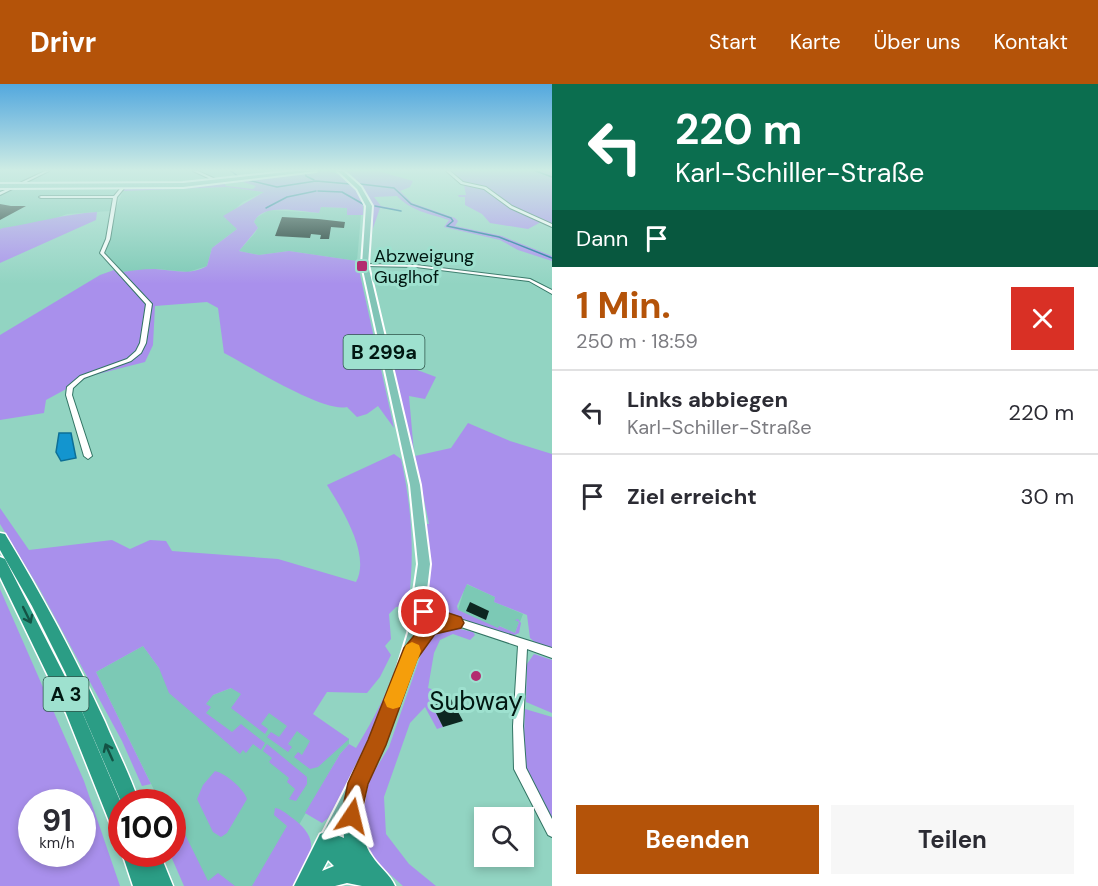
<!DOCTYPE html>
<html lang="de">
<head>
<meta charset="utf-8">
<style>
	:root { --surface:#fff; --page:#f7f7f7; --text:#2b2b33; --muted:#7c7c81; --line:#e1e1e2; --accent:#b45309 }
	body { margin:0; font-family:"DM Sans",sans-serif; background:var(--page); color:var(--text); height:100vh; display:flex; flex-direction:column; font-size:22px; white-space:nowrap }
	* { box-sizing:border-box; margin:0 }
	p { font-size:20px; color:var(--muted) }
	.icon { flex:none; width:33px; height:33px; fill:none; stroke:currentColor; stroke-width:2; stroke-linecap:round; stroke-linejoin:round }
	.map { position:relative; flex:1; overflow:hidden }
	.sheet { display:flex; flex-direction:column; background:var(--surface); width:546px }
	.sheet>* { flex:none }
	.guide { background:#0b6e4f; color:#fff; overflow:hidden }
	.buttons { position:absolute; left:474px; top:723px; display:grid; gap:12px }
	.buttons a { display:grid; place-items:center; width:60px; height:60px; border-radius:0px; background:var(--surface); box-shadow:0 3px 9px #0003; font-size:30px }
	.speed { position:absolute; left:18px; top:705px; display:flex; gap:12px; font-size:30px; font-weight:700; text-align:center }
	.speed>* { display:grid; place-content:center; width:78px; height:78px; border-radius:50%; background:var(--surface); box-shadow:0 3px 9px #0003; line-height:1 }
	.speed small { font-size:15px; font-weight:400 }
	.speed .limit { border:9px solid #d22; background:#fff; color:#111 }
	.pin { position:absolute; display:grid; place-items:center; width:51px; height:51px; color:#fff; margin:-26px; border:3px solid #fff; border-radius:50%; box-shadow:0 2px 6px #0007 }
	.me { position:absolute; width:66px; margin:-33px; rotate:10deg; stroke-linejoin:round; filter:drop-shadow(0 0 4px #0008) }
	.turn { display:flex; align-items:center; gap:21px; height:126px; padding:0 24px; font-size:27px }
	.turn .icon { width:78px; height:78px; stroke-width:2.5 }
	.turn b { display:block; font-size:42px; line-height:51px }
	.then { display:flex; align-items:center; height:57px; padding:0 24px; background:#0003; gap:12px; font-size:22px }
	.round { display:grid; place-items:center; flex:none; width:63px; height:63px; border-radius:0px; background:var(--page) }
	.summary { display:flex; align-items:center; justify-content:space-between; height:102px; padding:0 24px }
	h1 { font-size:36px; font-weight:700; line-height:45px; color:var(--accent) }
	.action { display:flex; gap:12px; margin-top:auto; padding:12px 24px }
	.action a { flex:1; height:69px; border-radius:0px; background:var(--accent); color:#fff; font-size:24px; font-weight:700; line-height:69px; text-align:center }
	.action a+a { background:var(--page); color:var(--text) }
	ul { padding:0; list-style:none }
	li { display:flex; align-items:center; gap:18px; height:84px; padding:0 24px; border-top:2px solid var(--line) }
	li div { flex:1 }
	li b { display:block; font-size:22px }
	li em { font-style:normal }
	header { display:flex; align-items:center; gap:36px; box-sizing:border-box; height:84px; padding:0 30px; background:var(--accent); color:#fff }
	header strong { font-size:28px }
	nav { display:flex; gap:33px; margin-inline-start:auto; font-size:21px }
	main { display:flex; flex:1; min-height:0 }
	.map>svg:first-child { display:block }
</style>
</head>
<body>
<header>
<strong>Drivr</strong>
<nav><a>Start</a><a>Karte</a><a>Über uns</a><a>Kontakt</a></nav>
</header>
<main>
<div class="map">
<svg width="552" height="802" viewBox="0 0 552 802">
	<rect width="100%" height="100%" fill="#92d4c2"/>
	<g fill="#7cc9b5">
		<path d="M226 103 264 108 243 118 225 134 234 140 237 145 212 164 207 182 188 188 157 185 120 188 104 169 110 155 111 127 67 130 48 137 0 145V106L116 105 112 127H115L123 107Z"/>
		<path d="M321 123 347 124V131H361L357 177 289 167 259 171 239 167 255 149 258 144 254 138 256 134 269 126 319 129Z"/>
		<path d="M466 500 495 513 494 518 523 530 520 538 516 535 519 538 515 549 500 542 498 544 488 541 458 526Z"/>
		<path d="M143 562 159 584 213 611 255 595 349 655V660L340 670 296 746 282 802H201L173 744 172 718H160L96 588Z"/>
	</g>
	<g fill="#a990ec" fill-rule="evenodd">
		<path d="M323 87C347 88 366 107 363 131H347V124L321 123 319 129C301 128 263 118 254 138L258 144 239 167 259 171 289 167 357 177 394 344 378 322 367 330 357 333 347 323C324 329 249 282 224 269L218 224 207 218 155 222 153 261 145 278 90 292 46 316 44 329 0 336V251L100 191 114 186 117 189C129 187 142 185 155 185 173 186 190 192 207 182L212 164 237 145 223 132 264 108 226 103 123 107 125 104 224 99 226 102 253 105 256 102 243 98 228 99Z"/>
		<path d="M344 87 359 99 347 87H378L413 97 410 103 400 107 412 119 455 134 458 137 455 142 502 152 552 172V177L518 166 500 156 444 143 449 136C430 130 411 127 397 112L374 113 381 122 401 126 380 124 372 147C377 118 364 107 344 87Z"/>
		<path d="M449 87H552V141L541 138 528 145 490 139 482 130 465 121V113H459L458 111H466L464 101H468Z"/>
		<path d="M97 128 96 136 0 179V145L3 144C35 139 65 130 97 128Z"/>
		<path d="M390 271 398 280 402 272H407L412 284 436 293 425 315 409 312 414 369 411 367Z"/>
		<path d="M468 339 510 357 552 370V566L537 560 530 554 527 531 494 518 495 513 467 500 457 522 458 526 498 544 499 542 515 549 519 538 515 536 518 535 521 539 519 549 512 552 462 536 436 524 429 512 426 440H429L415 372 451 364Z"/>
		<path d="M394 370 401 375C412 424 415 472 408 522L396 523 389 530 391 555 385 562 391 571 380 593 367 609 327 608 313 630 349 655 318 683 310 685 294 673 298 668 302 671 310 657 297 647 288 660 292 663 288 668 267 653 271 648 279 653 287 642 269 629 261 640 268 645 265 650 231 624 241 610 231 604 213 611 206 620 211 623 206 629 232 648 241 640 265 659 261 666 253 660 246 669 243 666 240 670 169 609 159 584 143 562 96 588 151 700 142 702 122 657 39 504 0 440V424L29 466 112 456 130 465 150 456 166 457 172 467 278 475 356 498C371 471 342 425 327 401Z"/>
		<path d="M0 505 84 697 120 802H0ZM82 718V770H32V718Z"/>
		<path d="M410 534C418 567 347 701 328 734L322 739 305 729 340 670 349 660 356 664C381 624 401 581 410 534Z"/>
		<path d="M447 542 473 548 475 551 470 556 453 550 440 556 434 569 428 604 438 607V610L433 612 435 617 430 618 443 643 437 645 425 623 410 639 384 713 386 750 409 780 436 802H403L373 775 365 762 358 740 366 701 389 663 427 553 431 547Z"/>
		<path d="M534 570 552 576V629L526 618 527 580Z"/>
		<path d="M525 625 552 633V739L523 680Z"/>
		<path d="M267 660 307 693V700L296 717 289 715 295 705 287 698 289 694 269 678 272 674 263 667Z"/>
		<path d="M215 687C226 690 243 704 247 715L227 749 221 753 213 748 197 715 203 701Z"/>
		<path d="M275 724C282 725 288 731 295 736 324 759 308 776 293 802H252L287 742 274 731Z"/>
		<path d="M173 726 208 797 218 789 235 802H184L170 770H172Z"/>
	</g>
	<path fill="#1395cf" stroke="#0d6f96" stroke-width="1.5" d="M59 349H71L76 374 61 377 56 368Z"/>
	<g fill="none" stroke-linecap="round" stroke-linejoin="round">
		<g stroke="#0d6f96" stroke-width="1.5">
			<path d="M231 87 239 93"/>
			<path d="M536 87 552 93"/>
			<path d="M305 88 306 92 314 96"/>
			<path d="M244 95 277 103 316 97 350 100"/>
			<path d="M360 100 394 104 411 120 451 134 453 137 447 142 499 153 552 174"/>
			<path d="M318 107 342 108 363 120"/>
			<path d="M375 122 401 127"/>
			<path d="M266 124 287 113 316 107"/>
		</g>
	</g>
	<g fill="#0d2620">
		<path d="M0 120 11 122H26L0 136Z"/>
		<path d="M282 133 318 135 345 138 344 144 331 143 329 155H320L321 151 311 150 310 154 275 152Z"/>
		<path d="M470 518 489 527 486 536 466 527Z"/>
		<path d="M451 615 463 637 443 643 432 621Z"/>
	</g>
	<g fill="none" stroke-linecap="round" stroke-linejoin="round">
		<g stroke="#327464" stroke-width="2">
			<g id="minor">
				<path d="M45 87H49L0 111V108L5 106Z"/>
				<path d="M193 87H198L222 98 219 99Z"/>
				<path d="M446 87H450L463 98 486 103 512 122 552 140V143L510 124 484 105 461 100Z"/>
				<path d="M123 101 126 102 117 113 110 155 104 169 152 220 146 259 141 269 131 277 84 294 73 304 72 311 92 372 88 375 84 372 66 311 67 303 80 292 127 275 136 267 140 259 146 220 100 169 106 155 113 114H41L39 113 41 112H114Z"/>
				<path d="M363 180 416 181 530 195 552 206V210L529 197 416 183 365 182 363 181Z"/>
				<path d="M422 501 425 502 433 518 444 530 552 564V574L527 565 523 642 526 684 552 735V753L548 751 514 685 513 642 518 562 455 541C448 544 441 543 435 547 427 552 423 561 416 566L413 564 411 561C418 549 426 541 439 536L416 533 414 530 416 527 419 526H429L427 524 418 505 419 502Z"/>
			</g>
		</g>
		<g stroke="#fff" stroke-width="4">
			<g id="major">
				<path d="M296 87H316L183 103 0 104V100L183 99Z"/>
				<path d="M338 87H343L361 103 372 122 368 181 420 401 430 480 422 549 409 592 381 666 333 763 327 765 321 763 319 757 370 657 395 592 408 549 418 480 410 401 362 181 366 122 357 105Z"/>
			</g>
		</g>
		<g stroke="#fff" stroke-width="3">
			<g id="highway">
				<path d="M0 449 5 450C42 511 75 573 105 638 116 664 130 691 139 718L122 720 65 588 32 522 0 466Z"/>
				<path d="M0 473 5 475 78 618 122 721V754L115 752 66 629 0 493Z"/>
				<path d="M358 690 364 693 367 699C362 723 357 751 372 772 379 783 390 790 395 802H362L347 799 335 802H294L320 750 327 747 344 754C342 734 344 711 352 693ZM328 776 334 782 322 787Z"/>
				<path d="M122 769 160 770 173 802H133Z"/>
			</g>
		</g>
		<use href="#minor" fill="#fff" fill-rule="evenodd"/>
		<use href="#major" fill="#80c4b6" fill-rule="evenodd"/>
		<use href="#highway" fill="#2b9d85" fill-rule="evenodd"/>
	</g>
	<defs><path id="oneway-shaft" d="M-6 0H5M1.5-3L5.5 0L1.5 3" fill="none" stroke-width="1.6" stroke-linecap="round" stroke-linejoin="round" transform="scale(1.5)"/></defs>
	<g stroke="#135345">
		<use href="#oneway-shaft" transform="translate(27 531) rotate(64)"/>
		<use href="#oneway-shaft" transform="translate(109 668) rotate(-114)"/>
	</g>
	<linearGradient id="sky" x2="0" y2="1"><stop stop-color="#53a8de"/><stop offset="0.43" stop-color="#ceece4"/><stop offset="1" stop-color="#ceece4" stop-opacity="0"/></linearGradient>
	<rect width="552" height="200" fill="url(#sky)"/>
	<path fill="#b45309" stroke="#753606" stroke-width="1.5" d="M424 521 461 533 464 539 461 544 435 550 417 575 386 661 368 700 359 740 352 743 344 740 341 732 348 699 368 656 404 564 426 537 418 534 415 528 418 523Z"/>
	<path fill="#f59e0b" d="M412 558 419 561 421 567 400 623 393 625 387 623 384 616 406 561Z"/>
	<g fill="#b32c6f" stroke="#9ee1cf" stroke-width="2">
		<rect x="356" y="176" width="12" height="12" rx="3"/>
		<circle cx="476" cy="592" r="6"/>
	</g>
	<g text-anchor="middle" stroke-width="6" stroke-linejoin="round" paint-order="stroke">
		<g font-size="18" fill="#001711" stroke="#9ee1cf" text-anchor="start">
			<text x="374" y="178">Abzweigung<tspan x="374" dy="21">Guglhof</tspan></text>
		</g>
		<g fill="#9ee1cf" stroke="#2f544a" stroke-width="1.5">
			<rect x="343.5" y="251" width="81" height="34" rx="4.5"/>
			<rect x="43.5" y="593" width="45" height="34" rx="4.5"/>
		</g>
		<g font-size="20" font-weight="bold" fill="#001711">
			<text x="384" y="275">B 299a</text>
			<text x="66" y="617">A 3</text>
		</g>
		<g font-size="26" fill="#001711" stroke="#9ee1cf">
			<text x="476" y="626">Subway</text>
		</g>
	</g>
</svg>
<div class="buttons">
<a><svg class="icon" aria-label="search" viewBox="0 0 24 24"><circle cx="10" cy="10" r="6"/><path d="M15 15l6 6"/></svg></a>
</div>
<div class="speed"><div>91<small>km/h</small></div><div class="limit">100</div></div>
<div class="pin" style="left:424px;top:528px;background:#d93025"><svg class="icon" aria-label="arrive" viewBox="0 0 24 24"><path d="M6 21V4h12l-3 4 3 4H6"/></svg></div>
<svg class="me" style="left:352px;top:732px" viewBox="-20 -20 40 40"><path d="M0-17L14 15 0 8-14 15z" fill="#b45309" stroke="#fff" stroke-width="4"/></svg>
</div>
<section class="sheet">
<div class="guide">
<div class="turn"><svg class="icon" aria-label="left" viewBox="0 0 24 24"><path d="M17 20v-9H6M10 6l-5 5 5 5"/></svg><div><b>220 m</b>Karl-Schiller-Straße</div></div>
<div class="then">Dann<svg class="icon" aria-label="arrive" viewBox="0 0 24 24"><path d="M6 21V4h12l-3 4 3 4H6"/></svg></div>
</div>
<div class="summary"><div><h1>1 Min.</h1><p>250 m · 18:59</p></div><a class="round" style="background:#d93025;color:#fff"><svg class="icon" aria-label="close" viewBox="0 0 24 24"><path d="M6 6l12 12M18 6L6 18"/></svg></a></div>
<ul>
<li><svg class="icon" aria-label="left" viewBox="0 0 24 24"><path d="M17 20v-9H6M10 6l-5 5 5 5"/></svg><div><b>Links abbiegen</b><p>Karl-Schiller-Straße</p></div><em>220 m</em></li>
<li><svg class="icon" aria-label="arrive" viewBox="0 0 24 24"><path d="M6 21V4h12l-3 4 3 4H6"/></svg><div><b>Ziel erreicht</b></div><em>30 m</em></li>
</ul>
<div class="action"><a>Beenden</a><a>Teilen</a></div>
</section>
</main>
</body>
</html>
